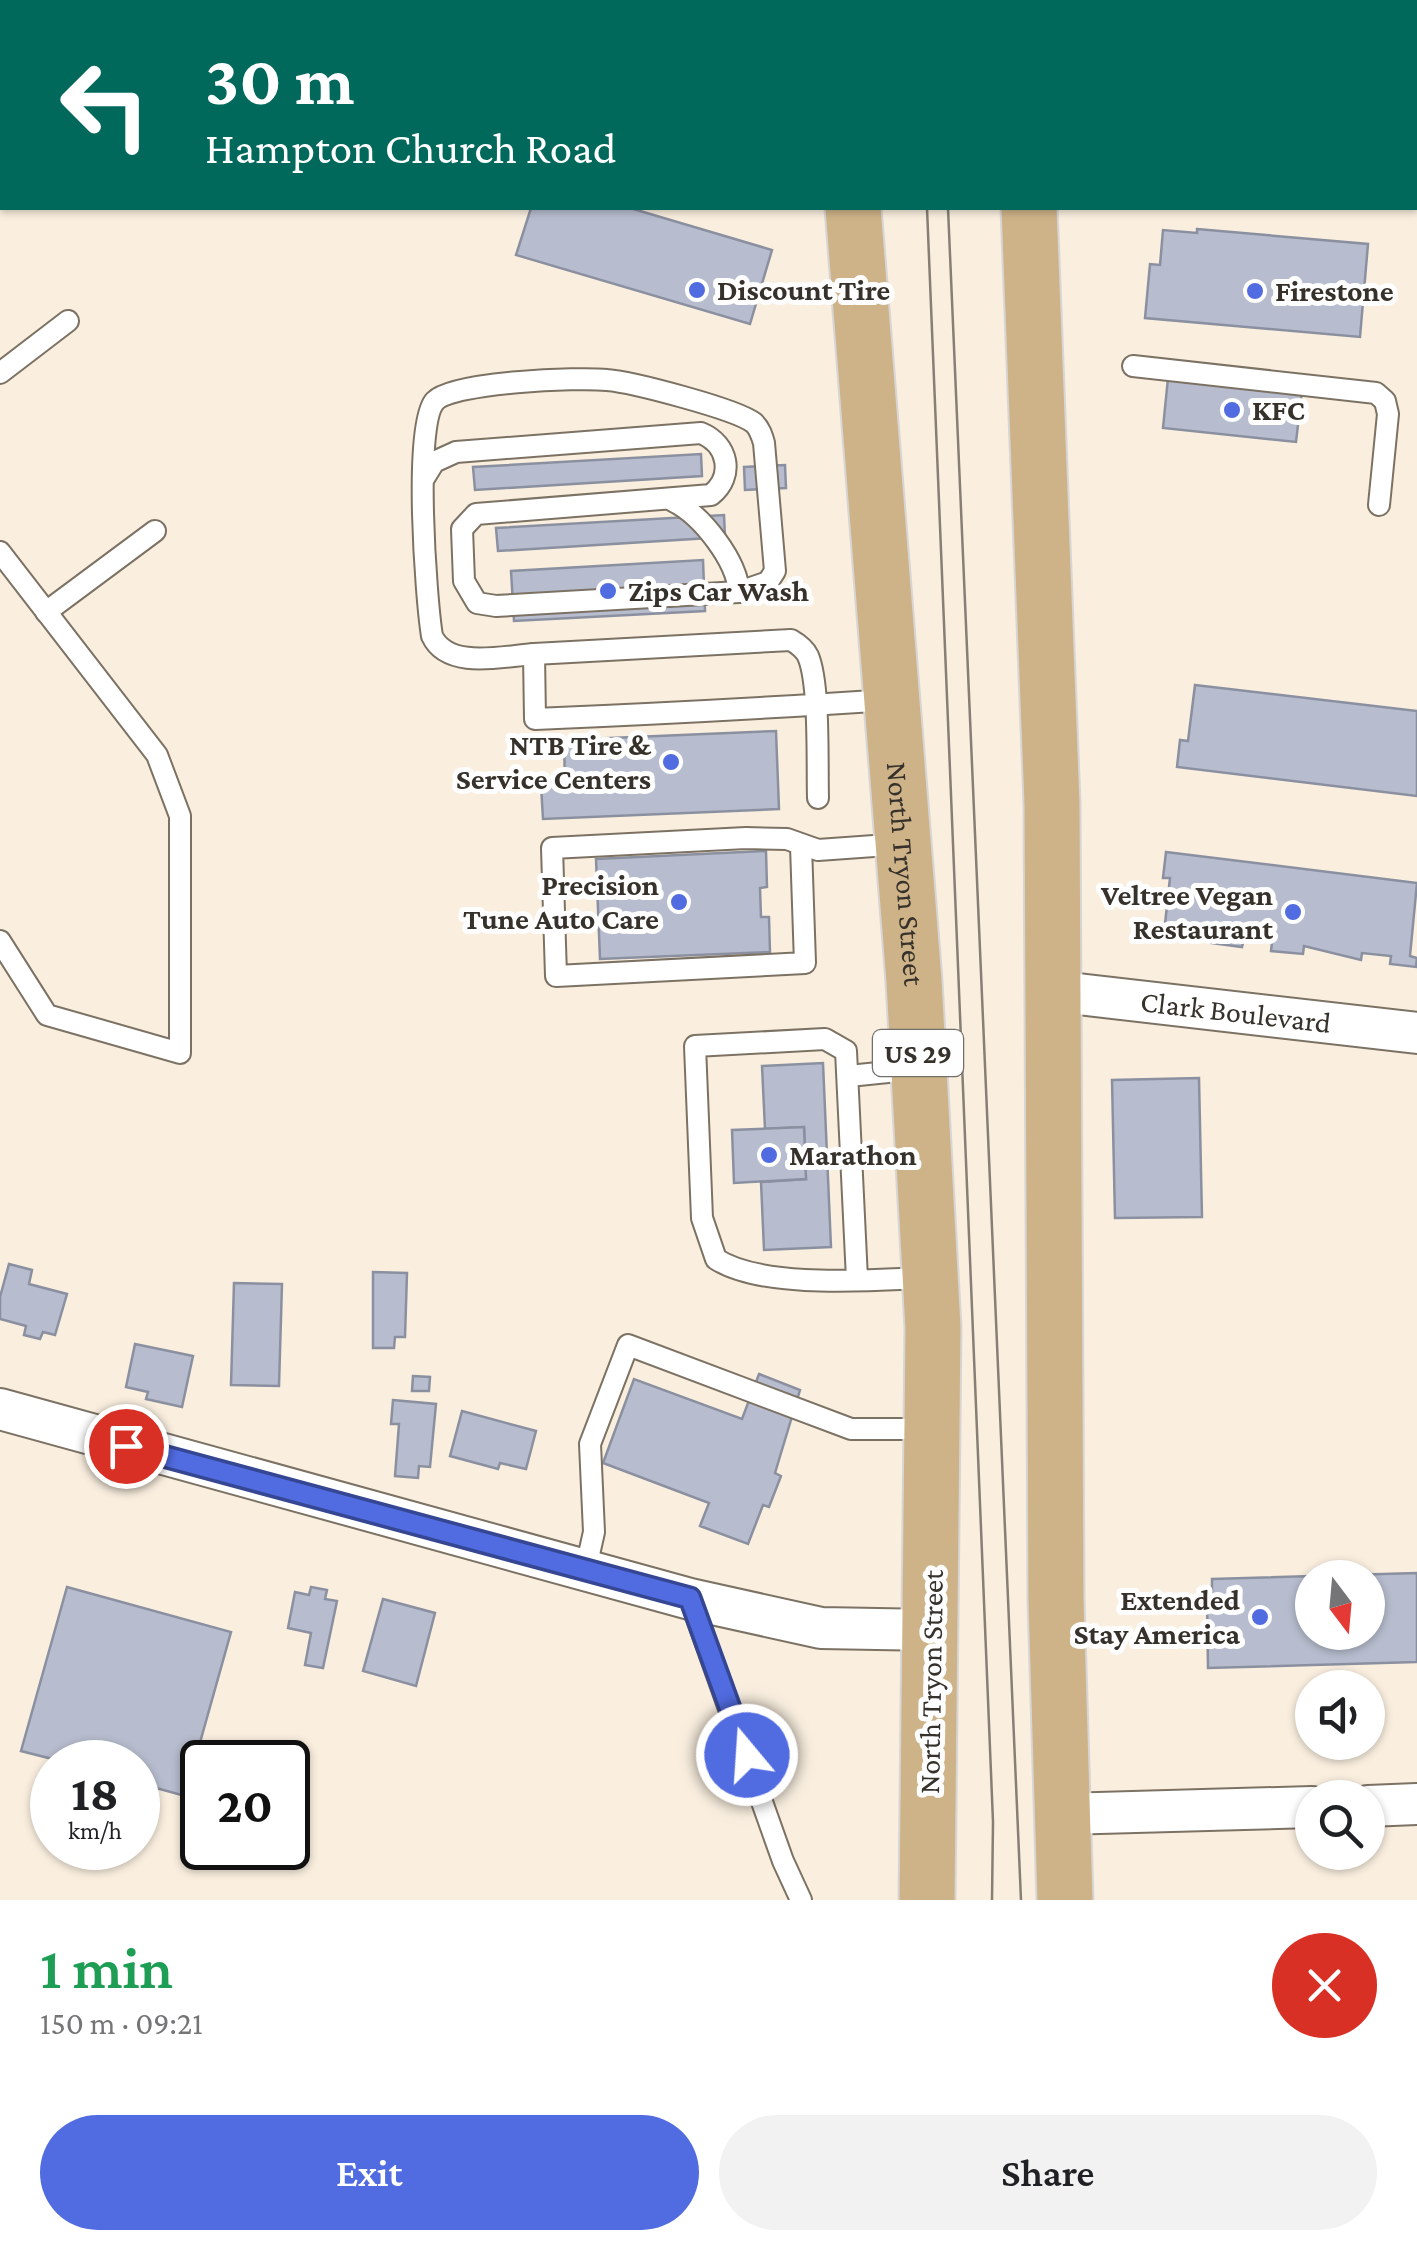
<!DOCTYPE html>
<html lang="en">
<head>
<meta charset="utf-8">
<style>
	:root { --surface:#fff; --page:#f2f2f2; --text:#202124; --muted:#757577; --accent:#516be0 }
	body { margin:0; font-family:"Crimson Pro",serif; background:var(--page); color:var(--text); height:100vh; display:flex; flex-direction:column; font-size:38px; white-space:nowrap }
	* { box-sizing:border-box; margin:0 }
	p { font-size:32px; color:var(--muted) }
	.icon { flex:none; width:55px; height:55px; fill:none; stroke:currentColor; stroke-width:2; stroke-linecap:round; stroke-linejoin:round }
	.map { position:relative; height:1900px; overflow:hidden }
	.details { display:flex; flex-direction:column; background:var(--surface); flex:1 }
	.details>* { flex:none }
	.banner { position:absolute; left:0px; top:0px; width:1418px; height:210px; box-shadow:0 2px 8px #0004; background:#00695c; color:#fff; overflow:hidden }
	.needle { width:65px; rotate:164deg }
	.tools { position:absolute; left:1295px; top:1560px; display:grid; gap:20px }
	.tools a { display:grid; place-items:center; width:90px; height:90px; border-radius:50%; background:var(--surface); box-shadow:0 2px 8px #0004; font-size:50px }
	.speed { position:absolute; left:30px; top:1740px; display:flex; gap:20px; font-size:50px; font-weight:700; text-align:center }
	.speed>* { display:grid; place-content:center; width:130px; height:130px; border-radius:50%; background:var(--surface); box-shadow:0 2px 8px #0004; line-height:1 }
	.speed small { font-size:25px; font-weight:400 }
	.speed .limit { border:5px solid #111; border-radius:15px; background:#fff; color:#111 }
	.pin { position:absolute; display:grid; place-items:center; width:85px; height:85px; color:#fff; margin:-42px; border:5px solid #fff; border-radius:50%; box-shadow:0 2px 10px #0007 }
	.me { position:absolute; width:110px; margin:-55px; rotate:342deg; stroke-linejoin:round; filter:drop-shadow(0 0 8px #0008) }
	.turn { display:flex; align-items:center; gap:35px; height:210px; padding:0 40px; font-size:45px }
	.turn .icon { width:130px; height:130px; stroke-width:2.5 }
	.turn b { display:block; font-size:70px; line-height:85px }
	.round { display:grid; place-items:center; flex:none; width:105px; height:105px; border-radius:52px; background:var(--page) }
	.summary { display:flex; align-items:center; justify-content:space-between; height:170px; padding:0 40px }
	h1 { font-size:60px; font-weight:600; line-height:75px; color:#1e9e55 }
	.primary-button { display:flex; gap:20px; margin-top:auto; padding:20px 40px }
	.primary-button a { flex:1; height:115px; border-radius:60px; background:var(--accent); color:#fff; font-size:40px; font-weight:600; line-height:115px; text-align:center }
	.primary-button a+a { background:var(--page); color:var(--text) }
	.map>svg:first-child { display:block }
</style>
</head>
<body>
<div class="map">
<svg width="1417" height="1900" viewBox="0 0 1417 1900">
	<rect width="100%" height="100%" fill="#faefdf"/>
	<g fill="#b7bdce" stroke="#8b90a0" stroke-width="2.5" fill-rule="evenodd">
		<path d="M531 208H630L772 250 750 324 516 255Z"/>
		<path d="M1197 229 1368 244 1360 337 1145 318 1150 264 1160 265 1163 230 1197 233Z"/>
		<path d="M1168 378 1302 391 1296 442 1163 428Z"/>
		<path d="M701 454 702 476 475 490 473 467Z"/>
		<path d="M785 465 786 488 745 490 744 467Z"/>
		<path d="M724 515 725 537 498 551 496 528Z"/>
		<path d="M703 560 705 611 514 621 511 571Z"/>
		<path d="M1195 685 1417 711V796L1177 767 1180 740 1188 741Z"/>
		<path d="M776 731 779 809 543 819 541 785 565 784 564 740Z"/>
		<path d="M766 851 767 887 760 888 761 917H769L770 952 600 959 596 859Z"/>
		<path d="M1166 852 1417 883 1410 956 1417 958 1416 967 1390 964 1391 956 1362 953 1361 960 1304 946 1303 954 1271 951 1272 942 1244 939 1242 947 1211 943 1212 935 1184 932 1183 941 1156 937 1158 923 1165 924 1170 878H1163Z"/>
		<path d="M823 1063 831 1247 764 1250 761 1182 806 1179 804 1127 765 1129 762 1066Z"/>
		<path d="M1199 1078 1202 1217 1115 1218 1112 1080Z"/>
		<path d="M804 1127 806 1179 734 1183 732 1130Z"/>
		<path d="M9 1264 32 1270 29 1284 67 1294 55 1335 43 1332 40 1339 24 1335 26 1326 0 1319V1297Z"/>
		<path d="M373 1272 407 1273 405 1337H395L394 1348H373Z"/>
		<path d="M234 1283 282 1284 279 1386 231 1385Z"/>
		<path d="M135 1344 193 1356 182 1407 146 1399 148 1392 126 1387Z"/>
		<path d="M759 1374 800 1390 775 1473 781 1476 769 1507 763 1505 748 1544 700 1526 709 1503 603 1463 634 1379 742 1419Z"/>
		<path d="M413 1376 430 1377 429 1391H412Z"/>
		<path d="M393 1400 436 1404 430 1467 419 1466 418 1478 395 1476 399 1424H391Z"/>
		<path d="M462 1411 536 1431 526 1469 500 1463 498 1469 450 1456Z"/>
		<path d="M1417 1573V1662L1208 1668 1207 1601H1212V1579ZM1312 1578H1368V1632H1312Z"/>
		<path d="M67 1587 231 1632 185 1796 138 1783V1762H64L21 1751Z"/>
		<path d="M311 1587 327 1590 325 1599 337 1601 323 1668 305 1665 311 1633 288 1628 295 1592 309 1595Z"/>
		<path d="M383 1599 435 1613 416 1686 363 1671Z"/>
	</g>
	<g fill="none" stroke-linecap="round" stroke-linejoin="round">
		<g stroke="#7c7264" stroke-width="24">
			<g id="lane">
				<path d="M273 0 274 2"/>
				<path d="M1315 2 1316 0"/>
				<path d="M1133 366 1376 393 1385 401 1388 414 1379 505"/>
				<path d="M0 373 68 321"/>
				<path d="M423 480 434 462 456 452 701 433C728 444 735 476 711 495L476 514 462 529 464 581 477 603 496 606 739 592 768 582 775 571 764 443C762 436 760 429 754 423 736 409 632 382 607 380 578 377 453 382 435 401 413 424 426 599 432 636 448 670 503 656 534 654"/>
				<path d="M673 501C702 515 737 561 739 592"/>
				<path d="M0 552 157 755 180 816V1053L47 1015 0 941"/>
				<path d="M46 612 155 531"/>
				<path d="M818 798C817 764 820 684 808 656 804 648 798 644 791 640L534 654 535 719C653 714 770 708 888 700"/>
				<path d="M801 846 805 963 556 976 552 848 746 838 787 839 818 850 902 844"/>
				<path d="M849 1076 917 1069"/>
				<path d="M857 1279 846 1051 825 1039 695 1046 702 1218 716 1259C762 1289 872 1280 926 1278"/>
				<path d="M585 1572 594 1532 590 1444 628 1345 851 1429H930"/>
				<path d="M690 1599 783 1861 801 1900"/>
			</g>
		</g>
		<g stroke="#7c7264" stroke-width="44">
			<g id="street">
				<path id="s1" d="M1052 991 1417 1033"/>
				<path d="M0 1409 690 1599 821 1628 933 1630"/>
				<path d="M1368 1806 1417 1804"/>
				<path d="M1063 1814 1312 1807"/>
			</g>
		</g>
		<g stroke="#7c7264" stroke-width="59">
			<g id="secondary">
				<path d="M886 0 936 2"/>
				<path d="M729 2 781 0"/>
				<path d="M1136 2H1225"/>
				<path d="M1415 50 1417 51"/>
				<path d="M1415 116 1417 117"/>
				<path d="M0 163 2 161"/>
			</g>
		</g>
		<g stroke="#d7d6d5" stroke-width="59">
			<g id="primary">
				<path d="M842 0V2"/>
				<path d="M1024 2V0"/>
				<path id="s2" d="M853 208 914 981 933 1328 927 1900"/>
				<path d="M1029 208 1052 804 1056 1600 1065 1900"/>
			</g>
		</g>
		<use href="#lane" stroke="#fff" stroke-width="20"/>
		<use href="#street" stroke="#fff" stroke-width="40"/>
		<use href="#secondary" stroke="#e7d9c4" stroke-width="55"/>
		<use href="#primary" stroke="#ceb388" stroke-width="55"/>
		<g stroke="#877f75" stroke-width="2.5">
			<path d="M920 0V2"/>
			<path d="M940 0V2"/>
			<path d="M927 208 993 1822 992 1900"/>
			<path d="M948 208 1021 1900"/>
		</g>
	</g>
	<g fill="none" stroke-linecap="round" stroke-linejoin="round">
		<g stroke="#354692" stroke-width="25">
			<path id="route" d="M126 1446 690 1598 747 1755"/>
		</g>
		<use href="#route" stroke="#516be0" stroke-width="18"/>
	</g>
	<g fill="#516be0" stroke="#fefefe" stroke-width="4">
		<circle cx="697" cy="290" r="10"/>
		<circle cx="1255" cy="291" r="10"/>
		<circle cx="1232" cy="410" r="10"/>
		<circle cx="608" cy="591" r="10"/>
		<circle cx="671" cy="762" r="10"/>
		<circle cx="679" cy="902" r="10"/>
		<circle cx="1293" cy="912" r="10"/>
		<circle cx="769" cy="1155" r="10"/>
		<circle cx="1260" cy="1617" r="10"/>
	</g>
	<g text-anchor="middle" stroke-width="10" stroke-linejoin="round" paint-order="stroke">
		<rect fill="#fefefe" stroke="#726e6a" stroke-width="2.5" x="873" y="1030" width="90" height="46" rx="8"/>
		<g font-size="28" font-weight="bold" fill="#36312b">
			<text x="918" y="1063">US 29</text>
		</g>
		<g font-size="30" font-weight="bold" fill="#36312b" stroke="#fefefe" text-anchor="start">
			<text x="717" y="300">Discount Tire</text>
			<text x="1275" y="301">Firestone</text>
			<text x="1252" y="420">KFC</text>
			<text x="628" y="601">Zips Car Wash</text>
			<text x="651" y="755" text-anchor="end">NTB Tire &amp;<tspan x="651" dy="34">Service Centers</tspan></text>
			<text x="659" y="895" text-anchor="end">Precision<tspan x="659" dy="34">Tune Auto Care</tspan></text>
			<text x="1273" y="905" text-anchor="end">Veltree Vegan<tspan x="1273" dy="34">Restaurant</tspan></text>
			<text x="789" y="1165">Marathon</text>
			<text x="1240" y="1610" text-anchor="end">Extended<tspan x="1240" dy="34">Stay America</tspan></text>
		</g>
		<g font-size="30" fill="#36312b" stroke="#fefefe">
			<text dy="10" stroke="none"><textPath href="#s2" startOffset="668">North Tryon Street</textPath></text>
			<text dy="10" stroke="none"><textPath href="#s1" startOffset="185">Clark Boulevard</textPath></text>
			<text transform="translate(931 1682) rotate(-89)" y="10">North Tryon Street</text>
		</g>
	</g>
</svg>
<div class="tools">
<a><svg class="needle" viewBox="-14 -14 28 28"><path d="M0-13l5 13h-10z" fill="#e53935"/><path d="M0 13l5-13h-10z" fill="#757577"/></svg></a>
<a><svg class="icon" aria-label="sound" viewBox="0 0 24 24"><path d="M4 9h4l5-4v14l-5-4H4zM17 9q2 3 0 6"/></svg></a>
<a><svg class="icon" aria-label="search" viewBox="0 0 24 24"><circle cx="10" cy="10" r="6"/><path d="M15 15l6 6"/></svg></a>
</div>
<div class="speed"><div>18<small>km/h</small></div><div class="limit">20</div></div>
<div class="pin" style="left:126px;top:1446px;background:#d93025"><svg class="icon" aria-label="arrive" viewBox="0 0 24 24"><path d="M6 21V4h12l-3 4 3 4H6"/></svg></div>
<svg class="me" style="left:747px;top:1755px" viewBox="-20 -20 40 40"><circle r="17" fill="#516be0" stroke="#fff" stroke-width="3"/><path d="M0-11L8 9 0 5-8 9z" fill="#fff"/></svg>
<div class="banner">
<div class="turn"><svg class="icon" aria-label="left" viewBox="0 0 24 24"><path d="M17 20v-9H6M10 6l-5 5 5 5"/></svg><div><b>30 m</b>Hampton Church Road</div></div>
</div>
</div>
<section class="details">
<div class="summary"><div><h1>1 min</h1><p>150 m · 09:21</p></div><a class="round" style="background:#d93025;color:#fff"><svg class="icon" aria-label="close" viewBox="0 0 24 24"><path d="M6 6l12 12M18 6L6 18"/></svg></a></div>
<div class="primary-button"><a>Exit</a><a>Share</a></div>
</section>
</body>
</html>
